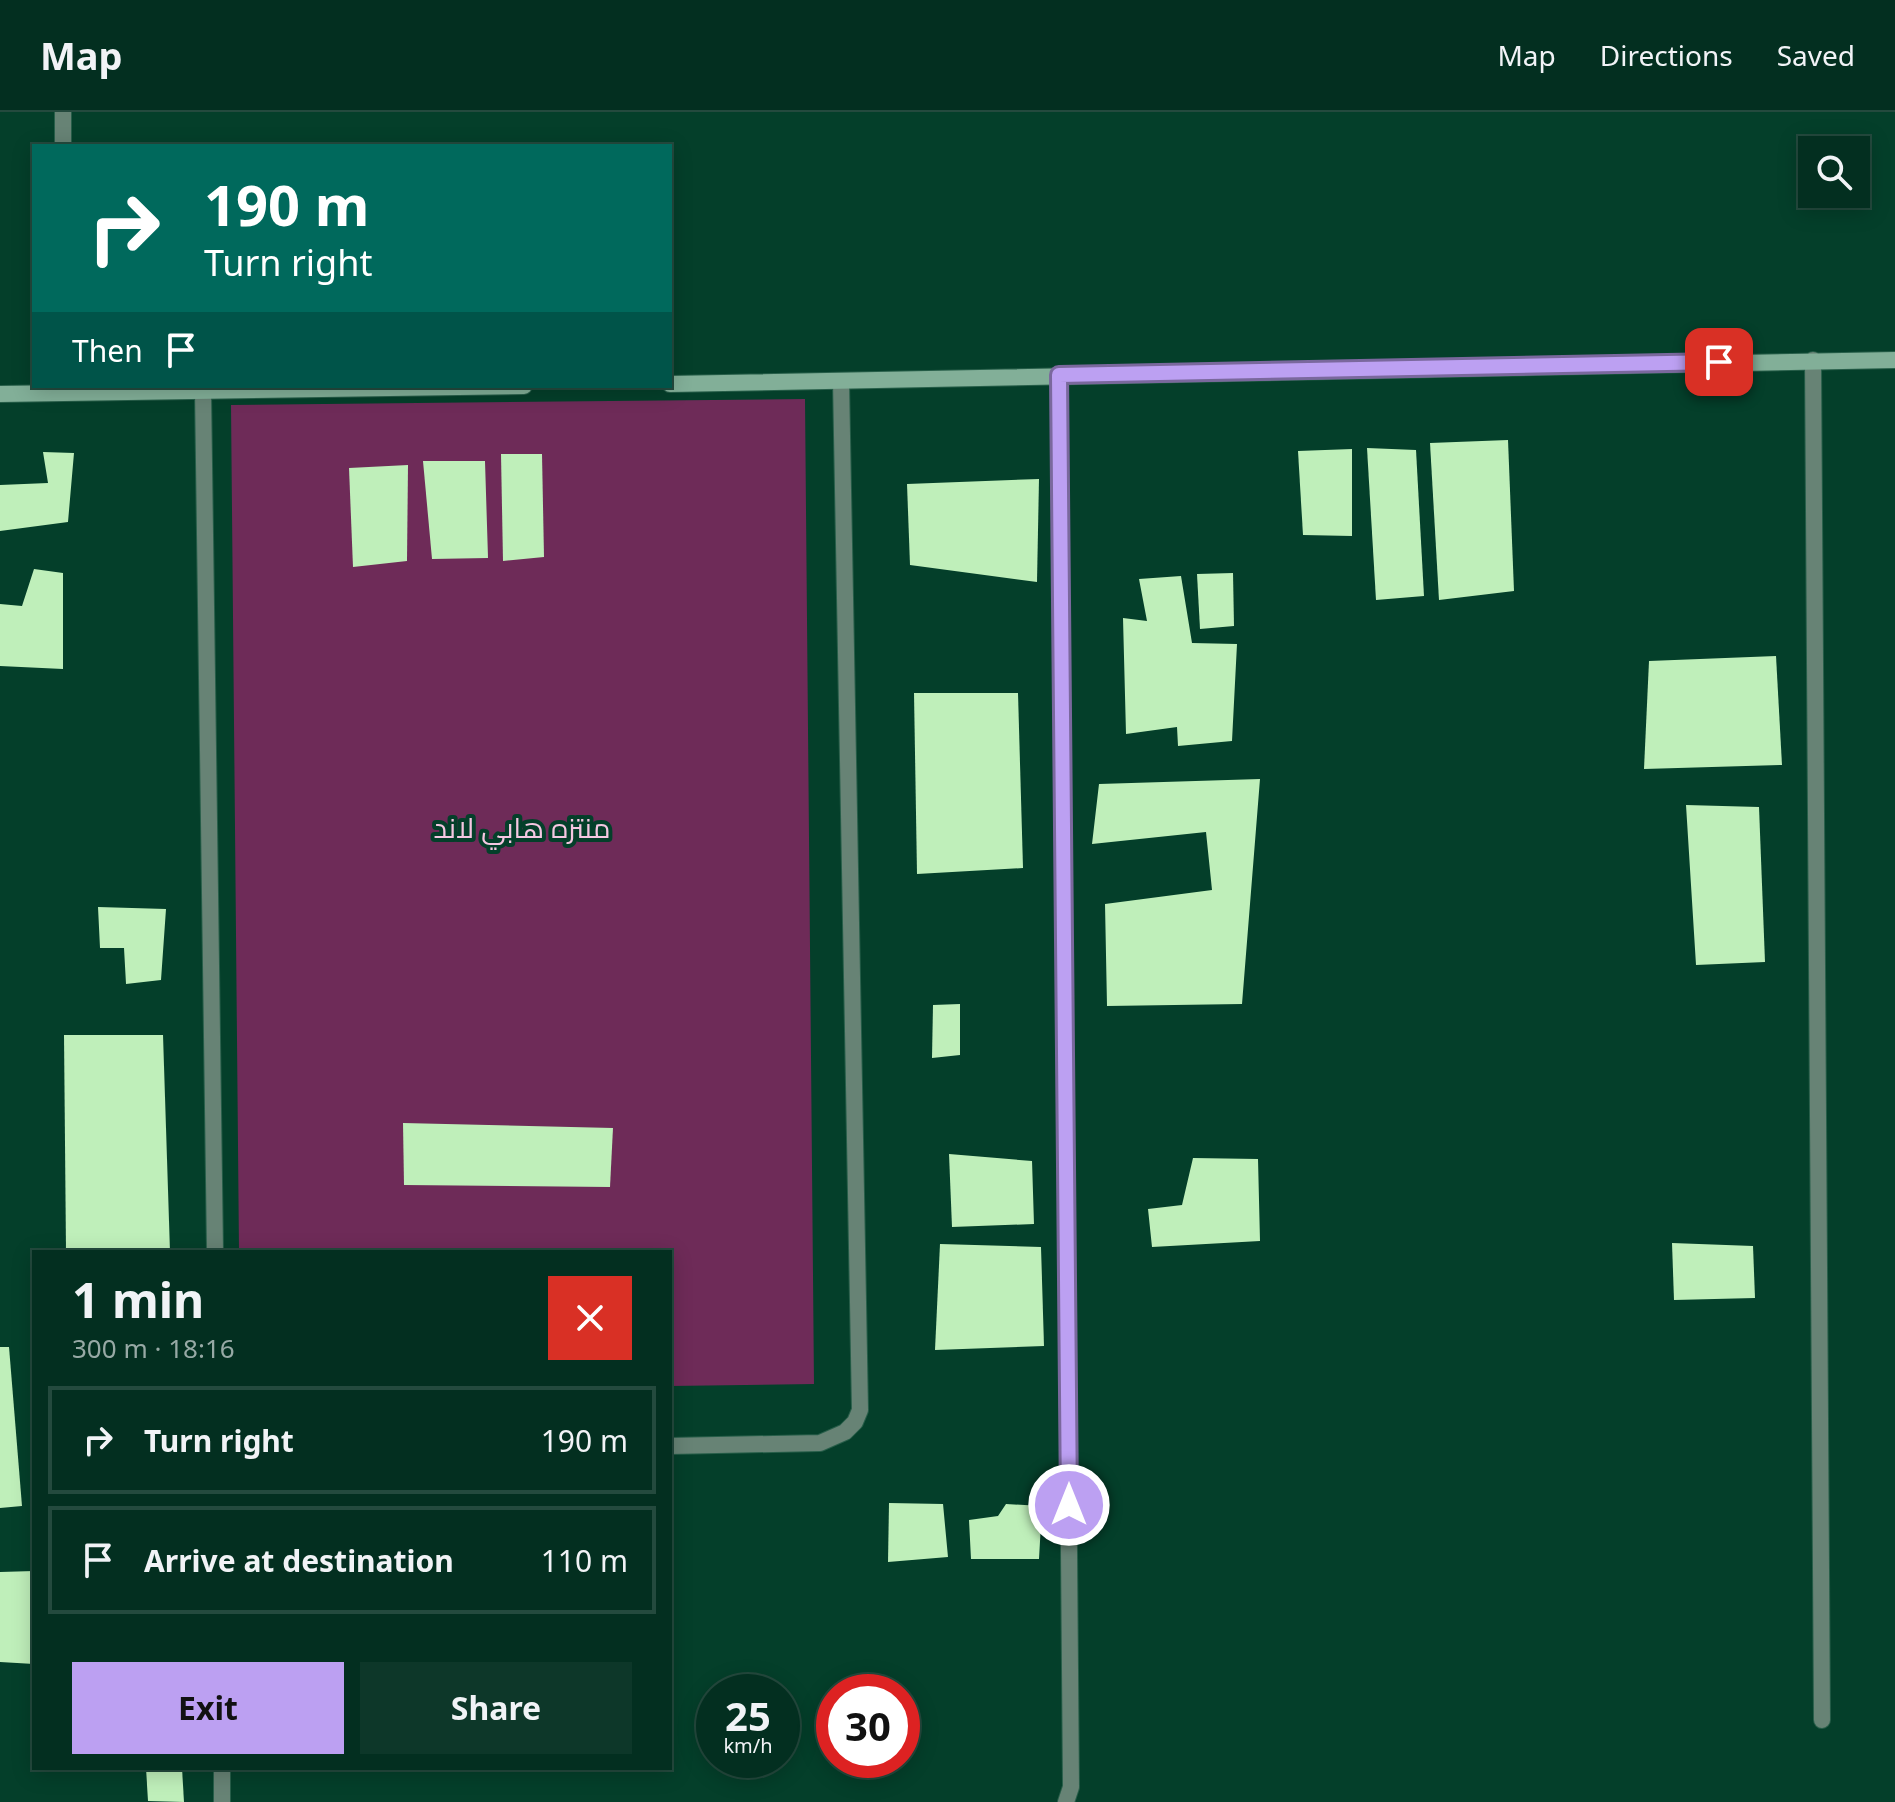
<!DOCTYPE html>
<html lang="en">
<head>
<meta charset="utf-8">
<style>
	:root { --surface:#032f20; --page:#0d3729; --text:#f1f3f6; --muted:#97a9a5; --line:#244a3e; --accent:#bca0f2 }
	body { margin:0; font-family:"Noto Sans",Cairo,sans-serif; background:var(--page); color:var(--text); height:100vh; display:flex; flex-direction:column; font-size:30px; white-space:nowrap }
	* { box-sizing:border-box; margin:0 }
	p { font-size:26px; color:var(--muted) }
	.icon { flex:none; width:44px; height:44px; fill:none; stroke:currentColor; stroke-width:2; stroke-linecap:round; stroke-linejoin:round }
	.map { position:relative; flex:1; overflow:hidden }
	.drawer { position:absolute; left:32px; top:1138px; width:640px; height:520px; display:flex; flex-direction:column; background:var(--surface); border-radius:0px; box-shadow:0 4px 20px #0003,0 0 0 2px var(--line) }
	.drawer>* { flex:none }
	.top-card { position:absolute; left:32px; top:32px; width:640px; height:244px; border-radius:0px; box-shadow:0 4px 20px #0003,0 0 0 2px var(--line); background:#00695c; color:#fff; overflow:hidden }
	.buttons { position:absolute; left:1798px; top:24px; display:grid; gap:16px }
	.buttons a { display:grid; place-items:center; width:72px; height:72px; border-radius:0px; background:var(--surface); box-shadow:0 4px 20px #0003,0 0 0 2px var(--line); font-size:40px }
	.speed { position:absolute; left:696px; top:1562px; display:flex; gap:16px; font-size:40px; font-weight:700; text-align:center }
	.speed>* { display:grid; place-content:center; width:104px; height:104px; border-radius:50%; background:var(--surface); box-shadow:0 4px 20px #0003,0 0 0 2px var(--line); line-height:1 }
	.speed small { font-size:20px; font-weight:400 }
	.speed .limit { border:12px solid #d22; background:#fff; color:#111 }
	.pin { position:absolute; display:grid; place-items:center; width:68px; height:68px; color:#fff; margin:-34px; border-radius:16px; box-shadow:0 4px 12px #0006 }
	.me { position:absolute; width:88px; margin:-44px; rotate:0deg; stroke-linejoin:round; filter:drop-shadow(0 0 6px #0008) }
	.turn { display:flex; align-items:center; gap:28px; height:168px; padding:0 40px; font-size:36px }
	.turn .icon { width:104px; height:104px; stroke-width:2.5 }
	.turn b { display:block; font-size:56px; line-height:68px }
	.then { display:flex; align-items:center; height:76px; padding:0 40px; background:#0003; gap:16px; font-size:30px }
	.round { display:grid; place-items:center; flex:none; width:84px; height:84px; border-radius:0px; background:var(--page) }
	.head { display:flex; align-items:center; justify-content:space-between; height:136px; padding:0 40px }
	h1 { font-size:48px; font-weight:700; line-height:60px }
	.cta { display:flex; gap:16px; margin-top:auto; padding:16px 40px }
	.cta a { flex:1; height:92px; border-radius:0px; background:var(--accent); color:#111; font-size:32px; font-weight:700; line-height:92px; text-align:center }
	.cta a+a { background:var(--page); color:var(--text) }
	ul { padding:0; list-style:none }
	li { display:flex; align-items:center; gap:24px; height:108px; margin:0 16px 12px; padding:0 24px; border:4px solid var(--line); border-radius:0px }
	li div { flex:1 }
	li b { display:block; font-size:30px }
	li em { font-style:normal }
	header { display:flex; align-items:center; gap:48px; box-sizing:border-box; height:112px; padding:0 40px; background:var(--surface); border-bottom:2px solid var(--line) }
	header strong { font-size:38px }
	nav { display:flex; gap:44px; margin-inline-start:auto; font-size:28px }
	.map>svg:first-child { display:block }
</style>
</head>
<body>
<header>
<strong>Map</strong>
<nav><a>Map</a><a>Directions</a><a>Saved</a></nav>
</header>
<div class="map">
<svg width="1895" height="1690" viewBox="0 0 1895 1690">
	<rect width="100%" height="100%" fill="#043f2a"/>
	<path fill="#6e2b58" d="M805 287 814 1272 670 1274V1140H239L231 293Z"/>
	<g fill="#bfefba">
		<path d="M1508 328 1514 479 1439 488 1430 331Z"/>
		<path d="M1367 336 1416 338 1424 484 1376 488Z"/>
		<path d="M1352 337V424L1303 423 1298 339Z"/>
		<path d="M43 340 74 341 68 410 0 419V373L48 371Z"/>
		<path d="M501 342H542L544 445 503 449Z"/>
		<path d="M423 349H485L488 446 432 447Z"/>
		<path d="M408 353 407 449 353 455 349 356Z"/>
		<path d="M1039 367 1037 470 910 453 907 372Z"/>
		<path d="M34 457 63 461V557L0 554V492L22 494Z"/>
		<path d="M1233 461 1234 514 1200 517 1197 462Z"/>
		<path d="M1181 464 1192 531 1237 532 1232 629 1178 634 1177 615 1126 622 1123 506 1147 509 1139 467Z"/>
		<path d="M1776 544 1782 653 1644 657 1649 549Z"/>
		<path d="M914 581H1018L1023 756 917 762Z"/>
		<path d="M1260 667 1242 892 1107 894 1105 792 1212 778 1206 720 1092 732 1099 672Z"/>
		<path d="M1686 693 1759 695 1765 850 1696 853Z"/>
		<path d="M98 795 166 797 161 868 126 872 124 836H100Z"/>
		<path d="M960 892V943L932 946 933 893Z"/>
		<path d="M64 923H163L170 1140H66Z"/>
		<path d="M403 1011 613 1016 610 1075 404 1073Z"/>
		<path d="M949 1042 1032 1049 1034 1112 952 1115Z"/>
		<path d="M1193 1046 1258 1047 1260 1129 1152 1135 1148 1097 1182 1093Z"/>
		<path d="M1672 1131 1753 1134 1755 1186 1674 1188Z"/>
		<path d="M940 1132 1041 1135 1044 1234 935 1238Z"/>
		<path d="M0 1235H9L22 1394 0 1396Z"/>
		<path d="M889 1391 943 1392 948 1445 888 1450Z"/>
		<path d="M1006 1392 1042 1394 1039 1447H971L969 1408 998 1404Z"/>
		<path d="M34 1459V1552L0 1550V1460Z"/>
		<path d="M146 1656H182L184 1690 148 1689Z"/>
	</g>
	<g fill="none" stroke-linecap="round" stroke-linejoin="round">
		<g stroke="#275e49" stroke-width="18">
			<g id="minor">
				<path d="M63 34V0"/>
				<path d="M1813 248 1822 1608"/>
				<path d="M1059 263 1071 1675 1066 1690"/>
				<path d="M203 279 215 1140"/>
				<path d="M670 1334 820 1331 845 1320 855 1310 860 1298 841 269"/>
				<path d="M222 1656V1690"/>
			</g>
		</g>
		<g stroke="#275e49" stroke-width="18">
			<g id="secondary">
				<path d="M670 272 1895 248"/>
				<path d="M0 282 524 274"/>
			</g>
		</g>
		<use href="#minor" stroke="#678375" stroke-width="16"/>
		<use href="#secondary" stroke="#82af98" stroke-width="16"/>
	</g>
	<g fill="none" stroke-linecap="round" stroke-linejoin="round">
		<g stroke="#7a689d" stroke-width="20">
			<path id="route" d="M1069 1393 1059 263 1719 250"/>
		</g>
		<use href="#route" stroke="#bca0f2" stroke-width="14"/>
	</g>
	<g text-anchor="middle" stroke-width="8" stroke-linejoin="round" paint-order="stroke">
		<g font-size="28" fill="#f5c7e2" stroke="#043f2a">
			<text x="522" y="726">منتزه هابي لاند</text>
		</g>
	</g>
</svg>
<div class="buttons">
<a><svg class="icon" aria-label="search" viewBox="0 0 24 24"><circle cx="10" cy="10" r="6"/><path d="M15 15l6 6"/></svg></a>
</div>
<div class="speed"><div>25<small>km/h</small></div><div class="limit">30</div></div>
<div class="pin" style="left:1719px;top:250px;background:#d93025"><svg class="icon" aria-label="arrive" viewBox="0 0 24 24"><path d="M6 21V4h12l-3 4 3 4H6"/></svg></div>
<svg class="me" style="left:1069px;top:1393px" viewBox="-20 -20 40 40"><circle r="17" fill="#bca0f2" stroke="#fff" stroke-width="3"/><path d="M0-11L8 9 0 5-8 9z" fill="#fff"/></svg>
<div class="top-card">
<div class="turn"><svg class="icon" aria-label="right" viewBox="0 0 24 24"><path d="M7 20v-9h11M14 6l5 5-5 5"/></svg><div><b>190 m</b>Turn right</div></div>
<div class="then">Then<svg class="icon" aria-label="arrive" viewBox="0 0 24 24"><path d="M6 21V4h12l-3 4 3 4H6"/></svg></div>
</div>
<section class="drawer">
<div class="head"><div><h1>1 min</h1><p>300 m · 18:16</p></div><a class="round" style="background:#d93025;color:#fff"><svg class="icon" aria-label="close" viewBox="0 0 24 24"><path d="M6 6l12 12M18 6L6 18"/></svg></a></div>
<ul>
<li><svg class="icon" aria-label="right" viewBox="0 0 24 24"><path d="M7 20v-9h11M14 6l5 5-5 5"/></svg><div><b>Turn right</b></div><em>190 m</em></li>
<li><svg class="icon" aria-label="arrive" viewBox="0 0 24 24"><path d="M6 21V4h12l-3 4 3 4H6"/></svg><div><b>Arrive at destination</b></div><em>110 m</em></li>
</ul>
<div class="cta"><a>Exit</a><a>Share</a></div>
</section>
</div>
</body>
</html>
